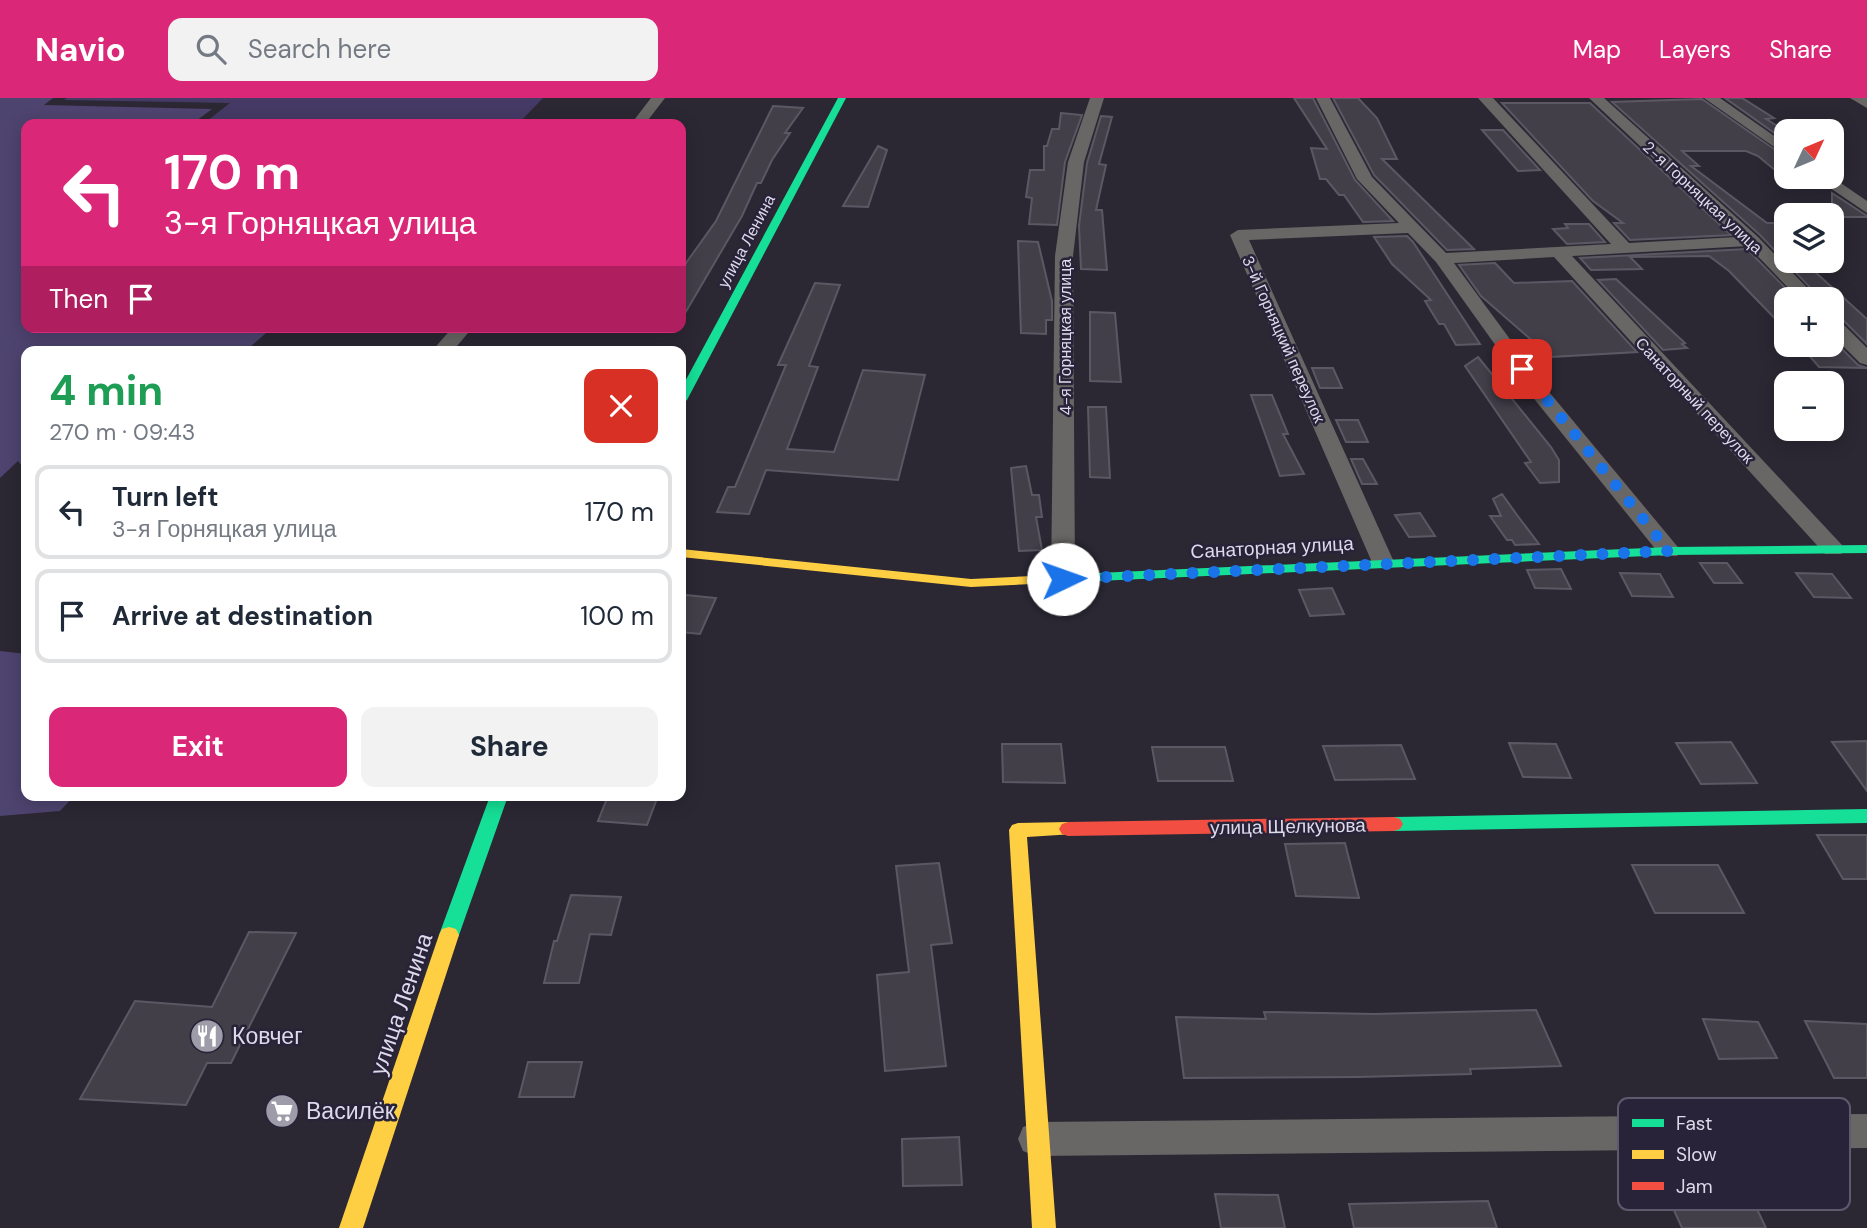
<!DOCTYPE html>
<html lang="en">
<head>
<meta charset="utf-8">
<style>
	:root { --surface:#fff; --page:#f2f2f3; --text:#1f2937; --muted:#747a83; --line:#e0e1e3; --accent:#db2777 }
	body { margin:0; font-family:"DM Sans",sans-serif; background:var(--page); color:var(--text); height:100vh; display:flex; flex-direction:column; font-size:26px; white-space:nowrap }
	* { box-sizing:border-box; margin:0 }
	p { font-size:23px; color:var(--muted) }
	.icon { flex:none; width:38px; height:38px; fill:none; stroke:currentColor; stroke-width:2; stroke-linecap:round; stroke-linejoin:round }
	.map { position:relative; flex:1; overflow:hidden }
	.sheet { position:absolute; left:21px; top:248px; width:665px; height:455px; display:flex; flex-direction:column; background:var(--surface); border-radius:14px; box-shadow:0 4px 18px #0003 }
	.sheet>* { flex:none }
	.guide { position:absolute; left:21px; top:21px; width:665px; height:214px; border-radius:14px; box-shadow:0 4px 18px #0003; background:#db2777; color:#fff; overflow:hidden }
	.needle { width:46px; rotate:46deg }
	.tools { position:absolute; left:1774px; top:21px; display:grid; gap:14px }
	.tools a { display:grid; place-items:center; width:70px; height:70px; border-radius:14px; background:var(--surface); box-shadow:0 4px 18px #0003; font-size:35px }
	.pin { position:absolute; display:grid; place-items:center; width:60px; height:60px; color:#fff; margin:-30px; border-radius:14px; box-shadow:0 4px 10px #0006 }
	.me { position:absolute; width:77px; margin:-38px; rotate:87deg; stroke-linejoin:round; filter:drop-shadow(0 0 5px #0008) }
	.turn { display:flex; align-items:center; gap:24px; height:147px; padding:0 28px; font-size:32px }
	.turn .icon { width:91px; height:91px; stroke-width:2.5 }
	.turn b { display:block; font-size:49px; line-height:60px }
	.then { display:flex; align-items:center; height:66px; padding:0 28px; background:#0003; gap:14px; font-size:26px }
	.round { display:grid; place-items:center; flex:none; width:74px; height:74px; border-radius:14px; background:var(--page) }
	.head { display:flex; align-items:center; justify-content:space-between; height:119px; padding:0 28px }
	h1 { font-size:42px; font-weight:700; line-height:52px; color:#1e9e55 }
	.action { display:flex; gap:14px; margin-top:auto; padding:14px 28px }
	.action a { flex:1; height:80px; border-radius:14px; background:var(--accent); color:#fff; font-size:28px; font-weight:700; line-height:80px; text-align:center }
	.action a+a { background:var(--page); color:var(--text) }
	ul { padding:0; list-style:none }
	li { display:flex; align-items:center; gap:21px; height:94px; margin:0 14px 10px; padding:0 14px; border:4px solid var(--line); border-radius:14px }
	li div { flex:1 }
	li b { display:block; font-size:26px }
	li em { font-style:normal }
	header { display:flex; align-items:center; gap:42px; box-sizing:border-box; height:98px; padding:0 35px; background:var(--accent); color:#fff }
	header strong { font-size:33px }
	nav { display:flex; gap:38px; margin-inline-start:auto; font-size:24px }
	.search { width:490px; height:63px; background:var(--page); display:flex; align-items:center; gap:18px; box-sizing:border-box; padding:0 24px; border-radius:14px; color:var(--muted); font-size:26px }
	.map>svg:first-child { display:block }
</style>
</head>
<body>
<header>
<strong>Navio</strong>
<div class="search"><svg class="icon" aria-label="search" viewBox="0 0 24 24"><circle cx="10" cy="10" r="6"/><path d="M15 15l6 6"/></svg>Search here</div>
<nav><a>Map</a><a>Layers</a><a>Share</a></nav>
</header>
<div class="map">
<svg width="1867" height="1130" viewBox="0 0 1867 1130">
	<rect width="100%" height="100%" fill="#2b2834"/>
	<path fill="#453a65" d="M67 0H543L518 26H203L230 5 64 2Z"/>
	<g fill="#4e4470">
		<path d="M0 0H53L44 7 212 11 192 26H26V229H273L244 254H26V373L18 363 0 380Z"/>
		<path d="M0 553 26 556V698H74L60 713 0 718Z"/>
	</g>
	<g fill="#423f49" stroke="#5b5863" stroke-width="2">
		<path d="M1294 0H1313L1355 82 1393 123 1363 124 1344 97H1339L1326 81H1320L1311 50 1327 51Z"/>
		<path d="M1333 0H1358L1377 20 1397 61H1382L1474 151 1447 152 1374 77Z"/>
		<path d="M1725 0H1742L1774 20 1766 21 1787 34V44Z"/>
		<path d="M1702 1 1787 60V82L1758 58 1746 53H1682L1699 68H1691L1767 125H1787V163H1803L1867 221V246L1841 220 1832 218V201H1821L1760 137 1612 4Z"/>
		<path d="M1502 5H1590L1731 137 1630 142 1614 125H1623L1593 103Z"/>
		<path d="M773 8 803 10 785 35H790L772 62 761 85H757L742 118 681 222V172L716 123Z"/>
		<path d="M1061 15 1082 17 1065 64 1057 127 1029 126 1032 100 1026 99 1030 72H1044V48H1047L1052 31H1059Z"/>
		<path d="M1101 18 1112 19 1099 66 1106 67 1096 112H1102L1107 172 1081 171 1079 128 1087 65Z"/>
		<path d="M1482 32H1503L1540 72 1518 73Z"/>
		<path d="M878 48 887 52 868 109 843 108Z"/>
		<path d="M1832 95 1867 118V119H1832Z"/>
		<path d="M1565 126H1589L1605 144 1567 146 1553 131 1568 130Z"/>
		<path d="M1407 138 1413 144 1480 246 1456 247 1444 226H1439L1425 203 1431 202 1392 166 1374 139Z"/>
		<path d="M1018 143 1038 144 1052 203V222H1046V236L1021 235Z"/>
		<path d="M1747 151 1796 201H1787V233L1729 173 1709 158 1630 159 1642 171 1591 172 1580 160Z"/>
		<path d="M1495 165 1514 185 1572 183 1637 254 1551 259 1481 198 1459 167Z"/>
		<path d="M1616 181 1685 245 1682 246 1687 250 1663 252 1598 182Z"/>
		<path d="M815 185 840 187 809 268 818 269 787 351 834 354 863 272 925 277 898 382 766 372 749 416 717 414 728 389H735L786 267H778Z"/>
		<path d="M1090 214 1115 215 1121 284 1090 283Z"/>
		<path d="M1832 241 1858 267 1867 270 1819 269 1800 247H1832Z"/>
		<path d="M1478 259 1551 349 1559 362V384L1540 385 1525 365 1531 364 1465 268Z"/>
		<path d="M1312 270H1333L1342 290H1320Z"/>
		<path d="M1251 297H1272L1288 336H1283L1304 376 1280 378Z"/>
		<path d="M1088 309H1106L1110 380 1090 379Z"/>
		<path d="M1336 322H1358L1368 344H1346Z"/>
		<path d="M1351 361H1363L1377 386H1362Z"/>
		<path d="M1026 368 1032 397H1039L1042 419H1036L1042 452 1019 453 1011 370Z"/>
		<path d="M1502 396 1517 417 1539 446 1515 447 1512 442H1507L1490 418H1501L1493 401Z"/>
		<path d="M1420 415 1435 438 1409 439 1395 417Z"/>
		<path d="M1700 465H1727L1742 485H1714Z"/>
		<path d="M1561 471 1571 491 1535 490 1527 472Z"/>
		<path d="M1620 475 1660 476 1673 499 1632 498Z"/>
		<path d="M1796 475 1832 476 1851 500 1814 499Z"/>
		<path d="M1332 490 1344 516 1310 518 1299 492Z"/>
		<path d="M686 497 716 500 700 536 681 534V508Z"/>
		<path d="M1867 643V693L1832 644Z"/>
		<path d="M1731 644 1757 685 1701 686 1676 645Z"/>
		<path d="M1509 645 1556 646 1571 680 1523 679Z"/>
		<path d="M1002 646H1061L1065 685 1003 684Z"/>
		<path d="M1401 647 1415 681 1335 682 1323 648Z"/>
		<path d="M1152 649H1225L1233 683H1158Z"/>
		<path d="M608 698H658L647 727 598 723Z"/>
		<path d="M1817 737H1867V781H1843Z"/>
		<path d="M1345 745 1359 800 1296 798 1285 746Z"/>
		<path d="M939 765 952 845 931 847 946 968 885 973 877 877 909 874 896 768Z"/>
		<path d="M1632 767H1718L1744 815H1655Z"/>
		<path d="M571 797 621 799 611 837 590 836 579 885H544L554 843H557Z"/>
		<path d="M249 834 296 835 231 965H207L186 1007 80 1001 135 903 212 909Z"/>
		<path d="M1536 912 1561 968 1470 971 1471 976 1358 979 1184 980 1176 919 1266 921 1264 914 1374 916Z"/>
		<path d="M1703 921 1758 924 1777 960 1719 961Z"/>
		<path d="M1805 923 1867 926V980H1834Z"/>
		<path d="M528 964H582L574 999H519Z"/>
		<path d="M959 1039 962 1087 903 1088 902 1041Z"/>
		<path d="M1745 1086 1766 1130H1682L1663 1088Z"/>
		<path d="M1215 1096 1278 1097 1285 1130H1221Z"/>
		<path d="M1488 1103 1497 1130H1354L1349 1106Z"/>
	</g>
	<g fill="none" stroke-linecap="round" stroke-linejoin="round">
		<g fill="#696765" fill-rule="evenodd">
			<path d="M651 0H665L645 26H631Z"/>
			<path d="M1090 0H1104L1084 64 1073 158 1075 481 1072 486H1054L1051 481 1055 158 1068 64Z"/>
			<path d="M1316 0H1330L1372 79 1446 155 1611 146 1478 0H1493L1629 145 1737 139 1589 0H1604L1758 139 1818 201H1799L1748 148 1572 158 1841 446 1845 451 1841 456H1825L1554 159 1454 165 1545 289 1677 448 1681 453 1677 458H1661L1531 297 1436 164 1408 135 1249 142 1394 464 1390 469H1374L1230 137 1238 132 1399 125 1357 81Z"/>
			<path d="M1704 0H1720L1787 47V58Z"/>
			<path d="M1850 0H1867V10Z"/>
			<path d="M1814 79H1832L1867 103V115Z"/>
			<path d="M1832 220 1839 222 1867 250V267L1860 265 1832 237Z"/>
			<path d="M453 229H473L452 254H431Z"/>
			<path d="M1867 1016V1050L1036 1058 1023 1053 1018 1041 1023 1029 1036 1024Z"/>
		</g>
		<g fill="#16e098" fill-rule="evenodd">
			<path d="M838 0H846L687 302 681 306V291Z"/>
			<path d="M1867 447V455L1669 457 1032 486 1025 482 1032 478 1669 449Z"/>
			<path d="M490 698H508L459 837 456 843 449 845 442 843 439 837Z"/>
			<path d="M1867 711V725L1394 733 1388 731 1385 726 1388 721 1394 719Z"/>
		</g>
		<g fill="#ffcf43" fill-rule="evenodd">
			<path d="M681 451 971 481 1032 478 1039 482 1032 486 971 489 681 459Z"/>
			<path d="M1068 724 1074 726 1077 731 1074 736 1027 739 1056 1130H1032L1009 732 1012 727 1018 725Z"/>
			<path d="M449 829 456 831 459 837 363 1130H339L439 837 442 831Z"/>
		</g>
		<path fill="#f24e42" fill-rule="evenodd" d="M1394 719 1400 721 1403 726 1400 731 1394 733 1068 738 1062 736 1059 731 1062 726 1068 724Z"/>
	</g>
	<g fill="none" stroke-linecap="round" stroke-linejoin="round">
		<path stroke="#1a73e8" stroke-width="12" stroke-dasharray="0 21.6" d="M1063 481 1669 453 1522 271"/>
	</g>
	<defs>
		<g id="restaurant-disc" transform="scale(1.75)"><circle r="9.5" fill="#9f9caa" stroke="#282339"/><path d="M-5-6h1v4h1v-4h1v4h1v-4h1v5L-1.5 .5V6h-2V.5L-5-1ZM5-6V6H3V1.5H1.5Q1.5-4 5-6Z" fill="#fff"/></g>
		<g id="supermarket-disc" transform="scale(1.75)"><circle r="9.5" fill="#9f9caa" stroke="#282339"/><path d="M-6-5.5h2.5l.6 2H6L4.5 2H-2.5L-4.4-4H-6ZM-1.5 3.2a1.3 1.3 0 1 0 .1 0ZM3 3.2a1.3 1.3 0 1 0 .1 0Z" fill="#fff"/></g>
	</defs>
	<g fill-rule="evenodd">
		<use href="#restaurant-disc" x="207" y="938"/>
		<use href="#supermarket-disc" x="282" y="1013"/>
	</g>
	<g text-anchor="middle" stroke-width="5" stroke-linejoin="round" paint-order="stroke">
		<g font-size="16" fill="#dddaea" stroke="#282339">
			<text transform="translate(1703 99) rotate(43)" y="6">2-я Горняцкая улица</text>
			<text transform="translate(746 143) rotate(-62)" y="6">улица Ленина</text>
			<text transform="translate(1065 239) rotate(-90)" y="6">4-я Горняцкая улица</text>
			<text transform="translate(1284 241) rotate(66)" y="6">3-й Горняцкий переулок</text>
			<text transform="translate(1695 302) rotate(47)" y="6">Санаторный переулок</text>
		</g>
		<g font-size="19" fill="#dddaea" stroke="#282339">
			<text transform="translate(1272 449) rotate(-3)" y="7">Санаторная улица</text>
			<text transform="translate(1288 728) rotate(-1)" y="7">улица Щелкунова</text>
		</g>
		<g font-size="23" fill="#dddaea" stroke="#282339">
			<text transform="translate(401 906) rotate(-71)" y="8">улица Ленина</text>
		</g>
		<g font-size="23" fill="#dddaea" stroke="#282339" text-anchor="start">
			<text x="232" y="946">Ковчег</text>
			<text x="306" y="1021">Василёк</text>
		</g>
	</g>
	<rect x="1618" y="1000" width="232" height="112" rx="10" fill="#282339" stroke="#5e5a6e" stroke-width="2"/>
	<rect x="1632" y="1021" width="32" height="8" fill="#16e098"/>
	<rect x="1632" y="1052" width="32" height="9" fill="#ffcf43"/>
	<rect x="1632" y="1084" width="32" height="8" fill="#f24e42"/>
	<g font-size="19" fill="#dddaea">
		<text x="1676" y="1032">Fast</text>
		<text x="1676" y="1063">Slow</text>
		<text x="1676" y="1095">Jam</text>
	</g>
</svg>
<div class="tools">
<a><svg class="needle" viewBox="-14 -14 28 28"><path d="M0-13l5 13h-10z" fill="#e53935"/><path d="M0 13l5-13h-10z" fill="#747a83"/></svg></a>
<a><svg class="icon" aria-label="layers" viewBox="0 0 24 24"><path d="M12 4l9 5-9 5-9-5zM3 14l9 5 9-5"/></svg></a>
<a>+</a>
<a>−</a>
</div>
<div class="pin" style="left:1522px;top:271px;background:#d93025"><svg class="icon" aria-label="arrive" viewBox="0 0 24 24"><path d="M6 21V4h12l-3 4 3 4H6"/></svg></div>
<svg class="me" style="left:1063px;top:481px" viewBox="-20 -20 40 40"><circle r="19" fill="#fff"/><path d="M0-13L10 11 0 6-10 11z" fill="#1a73e8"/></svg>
<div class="guide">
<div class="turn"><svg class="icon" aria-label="left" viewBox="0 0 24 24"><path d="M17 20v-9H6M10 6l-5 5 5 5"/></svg><div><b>170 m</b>3-я Горняцкая улица</div></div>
<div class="then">Then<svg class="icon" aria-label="arrive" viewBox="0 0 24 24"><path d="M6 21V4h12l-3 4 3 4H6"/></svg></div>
</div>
<section class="sheet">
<div class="head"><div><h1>4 min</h1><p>270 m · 09:43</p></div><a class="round" style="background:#d93025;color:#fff"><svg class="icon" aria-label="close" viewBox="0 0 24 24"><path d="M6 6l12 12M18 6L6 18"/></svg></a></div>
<ul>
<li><svg class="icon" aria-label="left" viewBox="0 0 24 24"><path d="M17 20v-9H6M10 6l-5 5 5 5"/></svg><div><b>Turn left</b><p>3-я Горняцкая улица</p></div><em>170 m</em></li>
<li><svg class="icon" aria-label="arrive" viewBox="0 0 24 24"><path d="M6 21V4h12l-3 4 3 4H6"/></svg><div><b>Arrive at destination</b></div><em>100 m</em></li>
</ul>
<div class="action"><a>Exit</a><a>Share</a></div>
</section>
</div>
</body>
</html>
